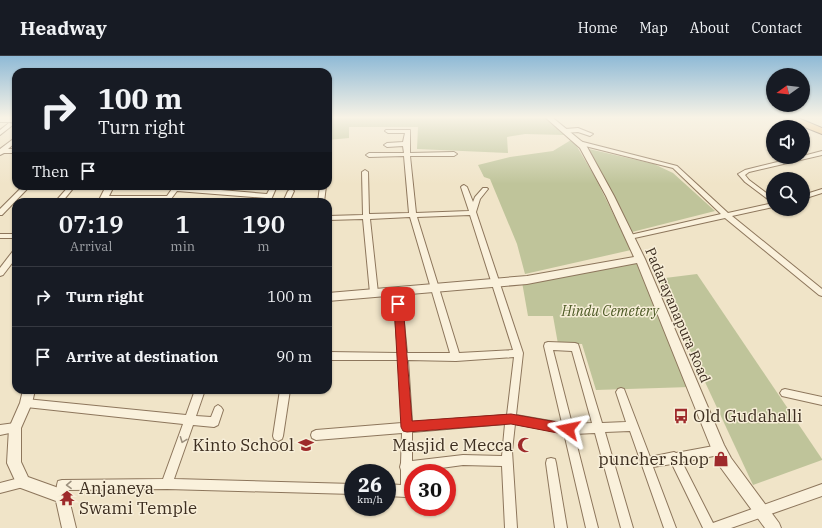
<!DOCTYPE html>
<html lang="en">
<head>
<meta charset="utf-8">
<style>
	:root { --surface:#171b24; --page:#20242c; --text:#f1f3f6; --muted:#9ea1a6; --line:#363941 }
	body { margin:0; font-family:"IBM Plex Serif",serif; background:var(--page); color:var(--text); height:100vh; display:flex; flex-direction:column; font-size:15px; white-space:nowrap }
	* { box-sizing:border-box; margin:0 }
	p { font-size:13px; color:var(--muted) }
	.icon { flex:none; width:22px; height:22px; fill:none; stroke:currentColor; stroke-width:2; stroke-linecap:round; stroke-linejoin:round }
	.map { position:relative; flex:1; overflow:hidden }
	.drawer { position:absolute; left:12px; top:142px; width:320px; height:196px; display:flex; flex-direction:column; background:var(--surface); border-radius:12px; box-shadow:0 1px 3px #0004 }
	.drawer>* { flex:none }
	.guide { position:absolute; left:12px; top:12px; width:320px; height:122px; border-radius:12px; box-shadow:0 1px 3px #0004; background:#171b24; color:var(--text); overflow:hidden }
	.needle { width:26px; rotate:255deg }
	.buttons { position:absolute; left:766px; top:12px; display:grid; gap:8px }
	.buttons a { display:grid; place-items:center; width:44px; height:44px; border-radius:50%; background:var(--surface); box-shadow:0 1px 3px #0004; font-size:20px }
	.speed { position:absolute; left:344px; top:408px; display:flex; gap:8px; font-size:20px; font-weight:700; text-align:center }
	.speed>* { display:grid; place-content:center; width:52px; height:52px; border-radius:50%; background:var(--surface); box-shadow:0 1px 3px #0004; line-height:1 }
	.speed small { font-size:10px; font-weight:400 }
	.speed .limit { border:6px solid #d22; background:#fff; color:#111 }
	.pin { position:absolute; display:grid; place-items:center; width:34px; height:34px; color:#fff; margin:-17px; border-radius:8px; box-shadow:0 2px 6px #0006 }
	.me { position:absolute; width:44px; margin:-22px; rotate:282deg; stroke-linejoin:round; filter:drop-shadow(0 0 3px #0008) }
	.turn { display:flex; align-items:center; gap:14px; height:84px; padding:0 20px; font-size:18px }
	.turn .icon { width:52px; height:52px; stroke-width:2.5 }
	.turn b { display:block; font-size:28px; line-height:34px }
	.then { display:flex; align-items:center; height:38px; padding:0 20px; background:#0003; gap:8px; font-size:15px }
	.eta { display:flex; justify-content:space-evenly; align-items:center; height:68px; text-align:center }
	.eta b { font-size:24px; font-weight:600; line-height:28px }
	ul { padding:0; list-style:none }
	li { display:flex; align-items:center; gap:12px; height:60px; padding:0 20px; border-top:1px solid var(--line) }
	li div { flex:1 }
	li b { display:block; font-size:15px }
	li em { font-style:normal }
	header { display:flex; align-items:center; gap:24px; box-sizing:border-box; height:56px; padding:0 20px; background:var(--surface); border-bottom:1px solid var(--line) }
	header strong { font-size:19px }
	nav { display:flex; gap:22px; margin-inline-start:auto; font-size:14px }
	.map>svg:first-child { display:block }
</style>
</head>
<body>
<header>
<strong>Headway</strong>
<nav><a>Home</a><a>Map</a><a>About</a><a>Contact</a></nav>
</header>
<div class="map">
<svg width="822" height="472" viewBox="0 0 822 472">
	<rect width="100%" height="100%" fill="#f0e4c8"/>
	<g fill="#bfc49a">
		<path d="M328 62H545L565 79 525 78 507 81 508 97 417 93 418 71H349V82L328 84Z"/>
		<path d="M571 84 576 89 595 121 631 194 525 218 517 188 490 123 484 121 478 109 510 101 553 95Z"/>
		<path d="M589 93 654 108 673 117 715 155 632 176Z"/>
		<path d="M636 206 690 331 596 334 582 288H558L553 260H528L522 226Z"/>
		<path d="M697 218 822 403V404L753 429 657 223Z"/>
	</g>
	<g fill="none" stroke-linecap="round" stroke-linejoin="round">
		<g stroke="#8d765c" stroke-width="2">
			<g id="minor">
				<rect x="0" y="62" width="16" height="4"/>
				<path d="M9 67 14 68 0 79V74Z"/>
				<path d="M578 72 593 78 590 80 578 76 565 77 562 75 565 73Z"/>
				<path d="M386 74H410V97L454 96 457 98 454 100H410L416 157 469 155 461 131 462 130 464 129 467 131 473 146 475 141 483 132H487L488 133 480 143 476 156 523 297 516 359 562 367 544 290 545 287 548 286 575 287 578 288 579 291 602 367 626 366 616 336 618 333 621 332 624 333 650 401 674 396 676 397 719 389 723 390 724 394 723 398 719 399 682 406 713 467 822 428V440L731 472H703L672 408 653 411 676 472H664L630 375 605 376 633 472H621L595 377 574 378 598 472H586L564 377 515 368 512 395 517 472H505L502 410 463 409 412 416V435L410 439 406 441 387 440V428L401 429V414L400 411 401 407 402 377 316 384 312 382 311 379 312 376 316 374 402 367 399 304H328V296L398 297 393 236 394 234 397 233 401 236 407 297H450L410 161 370 163 378 237 377 239H371L370 237 363 163 328 164V160L363 159 362 116 365 114 368 116 369 158 409 157 404 100 369 101 366 99 369 97H404L403 90 387 91 384 89 387 87 403 86 405 77H388L385 75ZM470 159 513 294 459 297 417 161ZM553 294 572 295 592 367 572 368ZM514 301 507 359 412 366 408 304 456 305ZM505 368 502 400 463 399 412 405V376Z"/>
				<path d="M16 81V86L8 93H16V97H4L0 99V93Z"/>
				<path d="M579 85 677 110 728 157 773 147 745 126 738 118 745 114 798 101H803V100L822 95V99L749 116 745 119 749 124 773 142V151L732 160 822 233V240L819 239 725 162 630 183H627L626 181 627 179H630L721 158 673 112 577 88 576 87Z"/>
				<path d="M23 130H30L2 159H0V153Z"/>
				<path d="M69 130H75L62 146H55Z"/>
				<path d="M174 130 267 138 271 130H277L270 146H264L266 142 177 135 171 143 169 144H104L101 142 104 140H167Z"/>
				<path d="M320 130H326L324 146H318Z"/>
				<path d="M291 133 294 135 289 146H283L288 135Z"/>
				<path d="M822 133V137L803 143V139Z"/>
				<rect x="0" y="178" width="16" height="4"/>
				<path d="M16 194V202L3 219 0 220V212L13 195Z"/>
				<path d="M785 333 822 341V349L782 340 780 337 782 334Z"/>
				<path d="M195 334H205L196 360 211 361 215 351 218 349 221 351 223 354 218 369 214 371 193 369 174 423 353 428V438L167 433 68 434 66 444 62 446 58 444C56 438 56 431 58 425L62 424 163 423 183 368 26 351 23 350 21 347 23 344 26 343 186 359Z"/>
				<path d="M280 334H290L283 380 282 383 278 385 274 383 273 380Z"/>
				<path d="M15 367 19 369 20 372 19 375 0 379V369Z"/>
				<path d="M551 402 555 403 556 407 567 472H555L546 407 547 403Z"/>
				<path d="M23 421 27 422 28 426 27 430 0 437V427Z"/>
			</g>
		</g>
		<g stroke="#8d765c" stroke-width="2">
			<g id="tertiary">
				<path d="M546 62H553L586 89 614 140 645 203 724 389 731 402 779 467 781 472H765L721 412 712 394 637 207 527 228 328 245V237L527 220 634 201 606 140 580 92Z"/>
				<path d="M106 130H114L106 146H98Z"/>
				<path d="M23 334H35L32 347 21 372V406L28 421 67 435 76 472H62L56 445 18 431 7 407 9 372 20 347Z"/>
			</g>
		</g>
		<g stroke="#5b4430" stroke-width="2">
			<path id="trunk" d="M785 62H798L822 72V78L787 64Z"/>
		</g>
		<use href="#minor" fill="#faf1dc" fill-rule="evenodd"/>
		<use href="#tertiary" fill="#faf1dc" fill-rule="evenodd"/>
		<use href="#trunk" fill="#eabe7c" fill-rule="evenodd"/>
	</g>
	<defs><path id="oneway-chevron" d="M-2-3.5L2.5 0L-2 3.5" fill="none" stroke-width="1.6" stroke-linecap="round" stroke-linejoin="round"/></defs>
	<g stroke="#9c907e">
		<use href="#oneway-chevron" transform="translate(183 384) rotate(111)"/>
		<use href="#oneway-chevron" transform="translate(69 429) rotate(179)"/>
	</g>
	<linearGradient id="sky" x2="0" y2="1"><stop stop-color="#8fbad6"/><stop offset="0.48" stop-color="#f8f3e6"/><stop offset="1" stop-color="#f8f3e6" stop-opacity="0"/></linearGradient>
	<rect width="822" height="128" fill="url(#sky)"/>
	<path fill="#d93025" stroke="#8d1f18" d="M398 245 403 248 412 365 511 358 568 368 572 369 574 373 572 377 568 379 511 368 407 376 403 375 401 371 394 248Z"/>
	<defs>
		<g id="bus-bare" transform="scale(1.2)"><path d="M-5-6H5V4H4V6H2V4H-2V6H-4V4H-5ZM-3.5-4V0h7V-4ZM-3.5 1.2v1.5H-2V1.2ZM2 1.2v1.5H3.5V1.2Z" fill="#9e2a2b" stroke="#f7eed8" stroke-width="2.5" paint-order="stroke"/></g>
		<g id="school-bare" transform="scale(1.2)"><path d="M0-5L7-2L0 1L-7-2ZM-4 1L0 2.5L4 1V4Q0 6-4 4Z" fill="#9e2a2b" stroke="#f7eed8" stroke-width="2.5" paint-order="stroke"/></g>
		<g id="mosque-bare" transform="scale(1.2)"><path d="M3.5-4.9A6 6 0 1 0 3.5 4.9A5 5 0 1 1 3.5-4.9Z" fill="#9e2a2b" stroke="#f7eed8" stroke-width="2.5" paint-order="stroke"/></g>
		<g id="shop-bare" transform="scale(1.2)"><path d="M-5-2.5h2.3a2.7 3.5 0 0 1 5.4 0H5L5.5 6h-11ZM-1.5-2.5h3a1.5 2.3 0 0 0-3 0Z" fill="#9e2a2b" stroke="#f7eed8" stroke-width="2.5" paint-order="stroke"/></g>
		<g id="temple-bare" transform="scale(1.2)"><path d="M0-6L5-2H3V0L6.5 2.5H4V6H1.5V3h-3V6H-4V2.5H-6.5L-3 0V-2H-5Z" fill="#9e2a2b" stroke="#f7eed8" stroke-width="2.5" paint-order="stroke"/></g>
	</defs>
	<g fill-rule="evenodd">
		<use href="#bus-bare" x="681" y="360"/>
		<use href="#school-bare" x="306" y="389"/>
		<use href="#mosque-bare" x="525" y="389"/>
		<use href="#shop-bare" x="721" y="403"/>
		<use href="#temple-bare" x="67" y="442"/>
	</g>
	<g text-anchor="middle" stroke-width="3" stroke-linejoin="round" paint-order="stroke">
		<g font-size="14" font-style="italic" fill="#4d5a26" stroke="#f7eed8">
			<text x="610" y="260">Hindu Cemetery</text>
		</g>
		<g font-size="14" fill="#3d2e20" stroke="#f7eed8">
			<text transform="translate(678 259) rotate(67)" y="5">Padarayanapura Road</text>
		</g>
		<g font-size="17" fill="#3d2e20" stroke="#f7eed8" text-anchor="end">
			<text x="693" y="366" text-anchor="start">Old Gudahalli</text>
			<text x="294" y="395">Kinto School</text>
			<text x="513" y="395">Masjid e Mecca</text>
			<text x="709" y="409">puncher shop</text>
			<text x="79" y="438" text-anchor="start">Anjaneya<tspan x="79" dy="20">Swami Temple</tspan></text>
		</g>
	</g>
</svg>
<div class="buttons">
<a><svg class="needle" viewBox="-14 -14 28 28"><path d="M0-13l5 13h-10z" fill="#e53935"/><path d="M0 13l5-13h-10z" fill="#9ea1a6"/></svg></a>
<a><svg class="icon" aria-label="sound" viewBox="0 0 24 24"><path d="M4 9h4l5-4v14l-5-4H4zM17 9q2 3 0 6"/></svg></a>
<a><svg class="icon" aria-label="search" viewBox="0 0 24 24"><circle cx="10" cy="10" r="6"/><path d="M15 15l6 6"/></svg></a>
</div>
<div class="speed"><div>26<small>km/h</small></div><div class="limit">30</div></div>
<div class="pin" style="left:398px;top:248px;background:#d93025"><svg class="icon" aria-label="arrive" viewBox="0 0 24 24"><path d="M6 21V4h12l-3 4 3 4H6"/></svg></div>
<svg class="me" style="left:568px;top:373px" viewBox="-20 -20 40 40"><path d="M0-17L14 15 0 8-14 15z" fill="#d93025" stroke="#fff" stroke-width="4"/></svg>
<div class="guide">
<div class="turn"><svg class="icon" aria-label="right" viewBox="0 0 24 24"><path d="M7 20v-9h11M14 6l5 5-5 5"/></svg><div><b>100 m</b>Turn right</div></div>
<div class="then">Then<svg class="icon" aria-label="arrive" viewBox="0 0 24 24"><path d="M6 21V4h12l-3 4 3 4H6"/></svg></div>
</div>
<section class="drawer">
<div class="eta">
<div><b>07:19</b><p>Arrival</p></div>
<div><b>1</b><p>min</p></div>
<div><b>190</b><p>m</p></div>
</div>
<ul>
<li><svg class="icon" aria-label="right" viewBox="0 0 24 24"><path d="M7 20v-9h11M14 6l5 5-5 5"/></svg><div><b>Turn right</b></div><em>100 m</em></li>
<li><svg class="icon" aria-label="arrive" viewBox="0 0 24 24"><path d="M6 21V4h12l-3 4 3 4H6"/></svg><div><b>Arrive at destination</b></div><em>90 m</em></li>
</ul>
</section>
</div>
</body>
</html>
